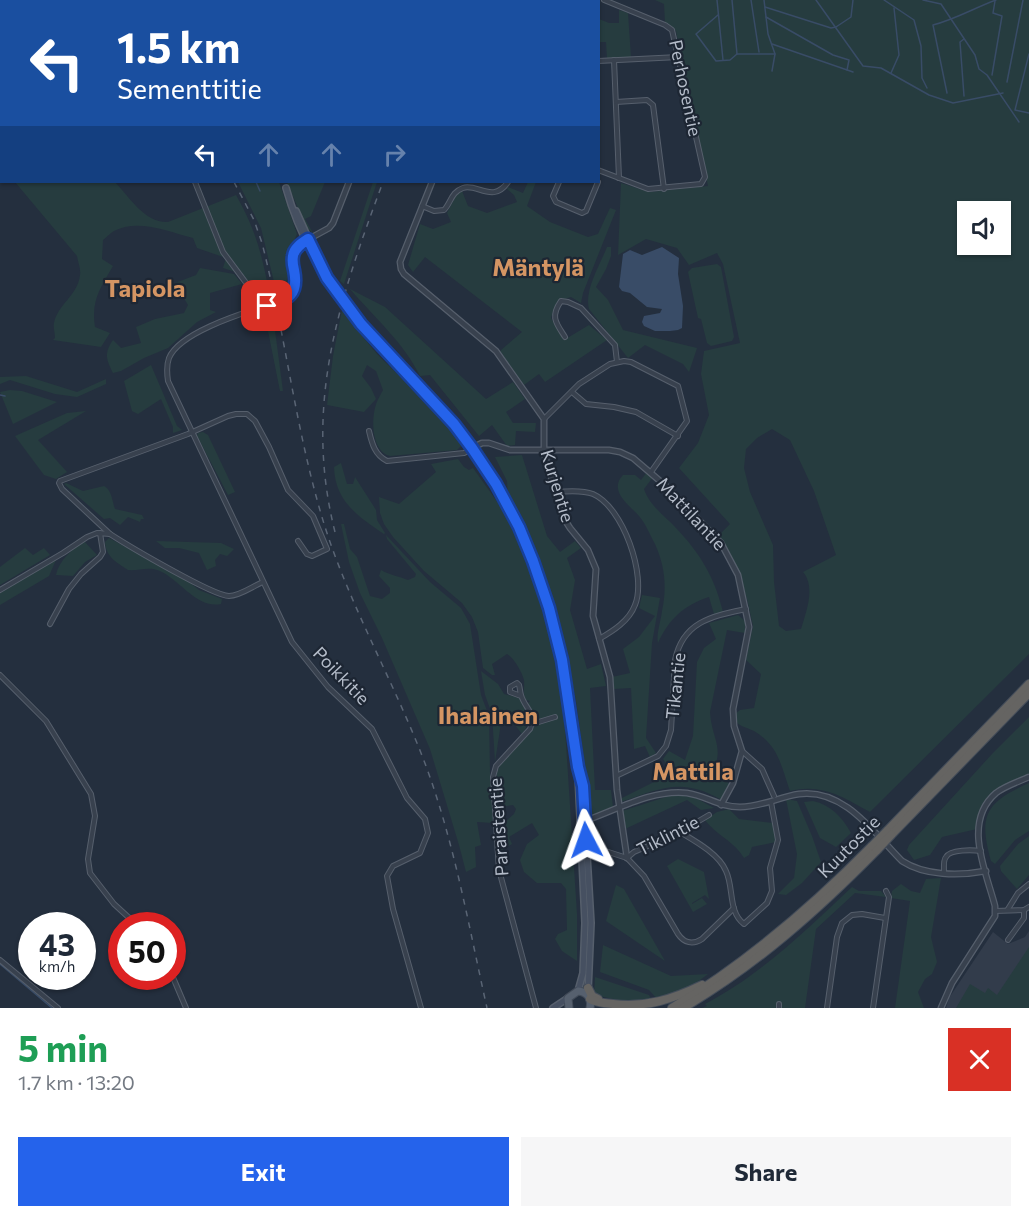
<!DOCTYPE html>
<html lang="en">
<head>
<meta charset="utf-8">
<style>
	:root { --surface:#fff; --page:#f6f6f7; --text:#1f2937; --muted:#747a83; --accent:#2563eb }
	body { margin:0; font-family:Commissioner,sans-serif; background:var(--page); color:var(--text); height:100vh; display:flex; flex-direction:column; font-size:22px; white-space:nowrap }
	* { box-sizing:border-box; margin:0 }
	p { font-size:20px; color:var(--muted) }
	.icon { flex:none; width:33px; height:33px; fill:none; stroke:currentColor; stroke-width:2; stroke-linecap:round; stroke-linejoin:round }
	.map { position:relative; height:1008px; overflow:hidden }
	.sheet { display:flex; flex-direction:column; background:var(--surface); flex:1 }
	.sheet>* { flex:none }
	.hud { position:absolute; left:0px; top:0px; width:600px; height:183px; box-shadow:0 2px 4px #0004; background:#1a4fa0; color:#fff; overflow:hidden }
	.tools { position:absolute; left:957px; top:201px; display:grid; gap:12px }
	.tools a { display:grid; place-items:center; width:54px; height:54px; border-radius:0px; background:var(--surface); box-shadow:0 2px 4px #0004; font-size:30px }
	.speed { position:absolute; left:18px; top:912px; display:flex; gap:12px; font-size:30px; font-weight:700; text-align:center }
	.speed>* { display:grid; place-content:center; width:78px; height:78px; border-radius:50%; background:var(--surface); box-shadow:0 2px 4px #0004; line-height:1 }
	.speed small { font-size:15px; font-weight:400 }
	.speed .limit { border:9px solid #d22; background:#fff; color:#111 }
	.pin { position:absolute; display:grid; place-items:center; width:51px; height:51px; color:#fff; margin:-26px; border-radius:12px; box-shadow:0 3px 9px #0006 }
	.me { position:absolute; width:66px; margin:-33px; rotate:356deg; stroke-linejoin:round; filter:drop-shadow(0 0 4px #0008) }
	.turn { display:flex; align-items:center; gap:21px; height:126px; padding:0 18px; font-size:27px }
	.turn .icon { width:78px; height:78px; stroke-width:2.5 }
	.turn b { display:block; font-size:42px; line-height:51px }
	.lanes { display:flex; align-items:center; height:57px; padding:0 18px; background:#0003; justify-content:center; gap:30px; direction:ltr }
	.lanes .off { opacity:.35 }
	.round { display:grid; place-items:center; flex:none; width:63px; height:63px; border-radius:0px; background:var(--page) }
	.headline { display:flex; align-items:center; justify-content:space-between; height:102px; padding:0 18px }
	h1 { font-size:36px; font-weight:700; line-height:45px; color:#1e9e55 }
	.action { display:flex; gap:12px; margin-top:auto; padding:12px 18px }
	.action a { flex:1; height:69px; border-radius:0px; background:var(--accent); color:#fff; font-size:24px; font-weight:700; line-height:69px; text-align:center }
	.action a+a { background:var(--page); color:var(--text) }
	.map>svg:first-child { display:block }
</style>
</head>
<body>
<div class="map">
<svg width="1029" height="1008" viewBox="0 0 1029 1008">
	<rect width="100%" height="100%" fill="#242f3e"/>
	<path fill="#323c4b" d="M1029 931V1008H946L949 998 993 932 1008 944 1025 937Z"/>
	<g fill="#263c3f" fill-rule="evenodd">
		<path d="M655 0H1029V654L870 812C843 797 822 783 790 791 781 766 779 746 754 731 746 727 739 727 734 719L735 714 740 710 754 708 761 674 746 660 753 626 747 599 739 572 730 553 718 536 730 524 679 468 698 443 709 415 701 374 704 351 740 343 723 264 717 253 689 265 677 248 646 239 618 255 621 183 649 192 708 186 676 31 665 22 664 4ZM968 212H1000V244H968ZM772 429 790 440 814 491 836 555 803 572C816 587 806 612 801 629L786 631 779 626 774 582 773 545 750 492 744 468 746 449 757 438Z"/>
		<path d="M619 10 628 13 631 57 607 59 606 42H599V19L609 23H619Z"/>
		<path d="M15 182H115C130 198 145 223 168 222L236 195C257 232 262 256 270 296H261L242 274 223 268 226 258 197 248 193 238C170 232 137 218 114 231 110 233 106 238 103 240L102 259 113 266C100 289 91 300 95 327L110 333 101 347 53 340 55 338C55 333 53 327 54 323 58 304 78 295 80 275 81 268 78 263 77 256Z"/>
		<path d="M238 182H279L297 234 287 258 288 276 284 290 275 286 261 228Z"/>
		<path d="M287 182H325L311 216 305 219 313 233 306 227Z"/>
		<path d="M373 182H377L344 284 340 281Z"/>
		<path d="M528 182H536L527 206 550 222 588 237 598 234 610 208 616 210 583 293 581 303 571 297C558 301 555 305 551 318L564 340 589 325 607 340 545 382 539 374 524 385 500 351 522 332 425 257 413 272 408 265 420 224 433 229 451 222 447 213 457 194 462 191 468 206 487 213 517 202 514 195 507 189 508 187 523 193Z"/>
		<path d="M607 247H611V256L606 269 596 287 608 300 623 330 697 348 689 372 683 364 645 345 628 358 589 309C584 290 600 265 607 247Z"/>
		<path d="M717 264 721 267 734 337 732 341 711 346 707 343 701 319 698 318 688 272 692 268Z"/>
		<path d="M200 268 234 274 242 284 210 293V310L216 312 197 322 168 348 144 358 121 371 113 373C106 359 104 353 113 340L121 348 141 343 136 327 155 319 184 313 188 305 175 283 196 275Z"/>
		<path d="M350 289 385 307 486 399 513 382 525 399 506 412 513 423H536L535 432 516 431 515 445 507 446 492 425 479 436 430 375 420 376C404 343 374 317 350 289Z"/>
		<path d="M342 310C354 325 365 340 377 354 402 381 449 412 461 446L457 450 390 456C373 452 371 424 375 408 376 402 380 396 383 390L376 371 367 365 362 376 371 388 376 399 364 412 327 405 333 356Z"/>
		<path d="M273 315 283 391H280L266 321Z"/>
		<path d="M151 365 177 426 182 430 173 433V427L161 399 138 414 132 411 124 381Z"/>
		<path d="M26 376 77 392 106 379V384L77 397 55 394 10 380 0 384V377Z"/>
		<path d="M10 390 22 391 57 402 13 424 0 392Z"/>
		<path d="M86 411 38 440 67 472 56 479 44 475 15 436 67 413Z"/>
		<path d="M203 432 208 435 235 492 228 495 197 436 198 433Z"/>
		<path d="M522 455 547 536 560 552 575 541 581 548 567 558 575 580 570 610 587 669 601 664 606 686 590 688 595 790H611L613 807 592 815 576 701 565 647 552 599 538 559 508 497 507 481 495 457Z"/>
		<path d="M458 459 464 467 469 470 473 468 501 507 522 548 545 617 562 682 577 914V961L562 951 555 939 558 934 567 930 566 889 561 883H537L524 872 520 860 527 844 539 835 532 823 509 837 512 844 501 851 499 827 514 814 516 809 513 805 501 807 497 803V772L501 764 535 726V718L528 703 530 701 526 700C522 692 525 688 524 680 522 672 513 657 507 654L492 664 495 675H492L483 668 478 632 472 617 462 603 424 571 393 537 384 524 380 513 379 497 399 504 436 472 431 464Z"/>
		<path d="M341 463 347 484H353L355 477 376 510 377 520 385 533 384 534C359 517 335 502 334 467Z"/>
		<path d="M647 472 653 477 644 489C649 505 665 516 676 528 700 553 715 578 723 612L714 614 709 597C684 605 669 619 658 643 656 634 661 621 662 611 667 588 665 566 655 544 650 535 646 524 639 516 629 505 608 491 623 475H635L641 480Z"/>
		<path d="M66 483 83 491 104 486C112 490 112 501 115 509L142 515 144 519H141L140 522 128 517 120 525 110 518 104 519 64 484Z"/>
		<path d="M341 524H344L350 549 357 557 370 596 382 599 390 593V588L379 576 381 570C389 575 399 576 408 580L415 577 416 574 387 539 386 535 430 582 461 608 470 624 481 695 489 716 490 772 493 823 477 822 481 845 475 847 476 867 466 872 459 845 430 749 382 638 360 593 349 562Z"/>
		<path d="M109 538 185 579 199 590 222 599 221 604C197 609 180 580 160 571 149 566 139 571 128 570 116 562 106 557 105 542Z"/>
		<path d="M84 541 97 555 85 562 73 576 56 575C59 560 72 550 84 541Z"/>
		<path d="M156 541 221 543 234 549 227 556 220 554 215 560 216 566 207 570 199 553 179 548H165Z"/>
		<path d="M25 548 33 555 44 548 50 555 0 585V567Z"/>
		<path d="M56 560 49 576 0 605V593Z"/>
		<path d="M642 595 660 598 652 643 646 738 656 753 650 757 645 746 634 749 631 688 614 689 612 677 630 673 623 649 639 637 655 616 639 608Z"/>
		<path d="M738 615 745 621V633L727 630 710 712C712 741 725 745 712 775L731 784 722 800C681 777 662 788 621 802L620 799 672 773 663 759 669 751 685 760 693 736 697 662 704 648 716 639 709 623Z"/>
		<path d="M481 671 498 684 504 694 519 698C528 713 534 718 522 734L515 725 501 723 495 762 492 714 485 695Z"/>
		<path d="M1029 717V777L1002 789 991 798 977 829 942 837 930 855 914 860 907 850 909 845 992 754Z"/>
		<path d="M1029 783V831L1015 840 995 864 991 861C978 815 986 802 1029 783Z"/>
		<path d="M672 795 694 797 714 808 701 810 687 800 625 829 622 811Z"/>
		<path d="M786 799 797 801 812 836 821 862 802 883 786 895 778 894 794 878 797 854Z"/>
		<path d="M813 801C831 805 842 817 851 833L836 847 820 838 804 802Z"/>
		<path d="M729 809 739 819 773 823 776 842 752 847 749 855 744 858C734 841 716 835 705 820L717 812Z"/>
		<path d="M1029 836V875L1017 889 1001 871 1000 866 1018 844Z"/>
		<path d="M678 859 704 872 709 899 705 895 692 903V904L702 898 707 904 693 912 667 866Z"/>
		<path d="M941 878 931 937 937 962 932 974 925 979 918 992 924 1008H895L910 901 891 898 892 891 901 884 911 891 920 893 926 879Z"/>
		<path d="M616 885 624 889 665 961 606 921Z"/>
		<path d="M852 887 859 891H881L886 897 855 893 816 929 805 1008H702L707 1006 705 1004C761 975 806 930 852 887Z"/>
		<path d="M603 945 671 976 708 974 692 986 658 1000 649 990 600 972Z"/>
		<path d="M1029 947V1008H956L970 984 985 993 988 988 997 995Z"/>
		<path d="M595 977 649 995 652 1001 628 1002 594 995Z"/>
	</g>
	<path fill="#394c67" d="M662 247 679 258 678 274 683 306 682 328 678 330 670 331H655L644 326 642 322 644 316 660 313 662 309 647 307 630 293 622 291 619 287 623 254 630 250 642 255Z"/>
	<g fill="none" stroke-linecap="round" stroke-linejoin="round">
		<g stroke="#394c67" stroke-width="1.5">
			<path d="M717 0 723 60"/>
			<path d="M732 0 737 54"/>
			<path d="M751 0 759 52"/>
			<path d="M764 0 768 34 775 54 772 71"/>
			<path d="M816 0 863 66 881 68 929 95 953 103 1003 93"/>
			<path d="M884 0 914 20 921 46 922 78 927 88"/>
			<path d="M923 0 941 4 975 55 979 69 987 75 1019 122"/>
			<path d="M765 7 831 28 836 27 851 17 853 0"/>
			<path d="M718 15 696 34 716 61 730 60 737 54H775"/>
			<path d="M766 17 833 55 849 60 847 70"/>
			<path d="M772 44 853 72"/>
			<path d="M1029 54 1015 110 1029 113"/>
			<path d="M891 73 899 55 894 8"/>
			<path d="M992 75 1002 16 993 13 995 1"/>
			<path d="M1007 82 1023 0"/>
			<path d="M947 93 933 25C956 19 974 8 996 0"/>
			<path d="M964 96 960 42 964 39"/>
			<path d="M256 182 260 191"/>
			<path d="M0 395 5 396"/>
			<path d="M0 964 52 1008"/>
		</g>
		<g stroke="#565f6c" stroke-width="6">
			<g id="minor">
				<path d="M301 0 303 2"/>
				<path d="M375 0 377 2"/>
				<path d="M516 0 518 2"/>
				<path d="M429 2 430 0"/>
				<path d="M0 20 2 22"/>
				<path d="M614 60 619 178"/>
				<path d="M598 61 679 57"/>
				<path d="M616 102 647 100 653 105 664 189"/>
				<path d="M598 170 648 189 701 184 705 177 672 30 665 25 604 0"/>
				<path d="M195 182 223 252 264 307"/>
				<path d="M559 182 553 196 556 202 582 213 586 211 598 182"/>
				<path d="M422 206 434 211 444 210C451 203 451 192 463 188 477 183 493 204 508 182"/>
				<path d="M305 241C300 245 295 249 293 255 288 270 304 287 287 298 280 302 272 304 265 306 240 314 179 333 169 358 166 366 167 374 168 381L292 642 328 687 372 729 407 798 425 819 428 833 420 853 393 866 387 876 393 909 421 1008"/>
				<path d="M565 337C556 323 550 317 561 301L568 302 581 308 615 345 617 362"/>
				<path d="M572 392 586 404 614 407 636 412 678 436"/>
				<path d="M544 419 579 384 610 364 624 361 631 362 678 386 687 421 651 472"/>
				<path d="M369 431C372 444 375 455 387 461L464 453 472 449"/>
				<path d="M556 492C567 491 583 490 593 494 623 507 647 576 635 605 629 621 613 631 599 639"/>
				<path d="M110 534 62 489 59 483 60 481 188 434 228 416 236 414H247L255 421 269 447 288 490 313 516 327 549 312 556 307 554 298 541"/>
				<path d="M0 590 63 553 87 537 97 533 110 534C127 545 213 596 229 596 240 596 253 586 263 582"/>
				<path d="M50 624 69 589 81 574 100 557 103 552 100 533"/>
				<path d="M0 675 46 721 91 794 95 816 88 859 90 873 114 904 138 926"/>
				<path d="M521 696 510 692V687L517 683 519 685C520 688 520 692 521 695 525 709 537 713 530 729L496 766 493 777 499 870 536 1008"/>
				<path d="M532 724 555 717"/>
				<path d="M742 751 762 769 774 796"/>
				<path d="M616 776 658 756 666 746 671 730 675 660C683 621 713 616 746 609"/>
				<path d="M680 832C695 841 719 854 726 871 734 888 728 912 744 924L767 903 772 891 770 868 778 840 771 802"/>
				<path d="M596 848 627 858 644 876 678 934C684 943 693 945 702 939L734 908"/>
				<path d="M627 858 634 852 680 832 709 815"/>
				<path d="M944 873C944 869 943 860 946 857 950 849 973 850 981 851"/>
				<path d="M1008 909 1018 893 1029 884"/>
				<path d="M995 911 1024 910 1029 907"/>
				<path d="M1008 940 1024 918V910"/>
				<path d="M0 960 58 1008"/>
				<path d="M172 975 186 1008"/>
				<path d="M779 1004V1008"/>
				<path d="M827 1008 837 937 842 923 852 915 862 914 885 918"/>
				<path d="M873 1008 889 897 886 891"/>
			</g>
		</g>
		<g stroke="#565f6c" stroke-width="7">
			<g id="tertiary">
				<path d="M512 2 513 0"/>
				<path d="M432 182 400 262 401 269 404 274 496 351 544 419V453L563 517 570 528 588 550 596 569 593 616 610 677 617 790 627 858"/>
				<path d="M307 240 329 228 333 223 349 182"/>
				<path d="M472 448 482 443H489L510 450H609L620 452 633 458 667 487 721 543 738 575 749 627 733 709 734 726 742 751 733 783 721 805"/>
				<path d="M582 822C615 811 651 789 687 793 707 796 719 807 740 807 761 807 779 797 799 794 844 788 874 833 902 861 925 876 959 876 986 871"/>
				<path d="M941 1008 952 983 995 916V906C986 871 962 822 996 793 1005 786 1018 782 1029 777"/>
			</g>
		</g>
		<g stroke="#565f6c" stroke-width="8">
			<g id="secondary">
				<path d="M218 0 219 2"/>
				<path d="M286 188C302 246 336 298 377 343 415 385 457 423 487 471 528 535 554 607 566 682 572 717 574 752 583 786L591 923 588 991"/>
				<path d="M296 211 318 260"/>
				<path d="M578 775 585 923 583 973 578 991"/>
				<path d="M553 1008 568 998"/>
			</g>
		</g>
		<g stroke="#414a57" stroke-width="9">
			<path id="primary" d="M569 1008 568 998 578 991C588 992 592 999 590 1008"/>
		</g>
		<g stroke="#434c59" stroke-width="10">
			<g id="trunk">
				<path d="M887 831 1029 684"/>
				<path d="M891 835 1029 693"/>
				<path d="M588 988 592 996 598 999"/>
				<path d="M590 999C597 1003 605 1003 613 1004 646 1008 673 999 702 985"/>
				<path d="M672 1008C747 963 811 908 872 846"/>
				<path d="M683 1008C756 965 818 910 877 850"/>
			</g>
		</g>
		<use href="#minor" stroke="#38414e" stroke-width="4"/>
		<use href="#tertiary" stroke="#38414e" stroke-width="4.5"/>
		<use href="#secondary" stroke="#465061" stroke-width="5"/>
		<use href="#primary" stroke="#56606e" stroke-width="7"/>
		<use href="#trunk" stroke="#656462" stroke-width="8"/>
		<g stroke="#5a6575" stroke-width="1.5" stroke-dasharray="6 6" stroke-linecap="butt">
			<path d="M475 2 476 0"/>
			<path d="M0 5H2"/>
			<path d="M234 182 254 220 262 243C286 337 296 434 325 527 350 605 391 677 421 753 453 834 468 923 487 1008"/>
			<path d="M335 532C303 405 339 300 383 182"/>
		</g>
		<g stroke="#434c59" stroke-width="10" stroke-linecap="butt">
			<g id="trunk-bridge">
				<path d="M872 846 887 831"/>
				<path d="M877 850 891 835"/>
			</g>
		</g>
		<use href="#trunk-bridge" stroke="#656462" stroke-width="8"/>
	</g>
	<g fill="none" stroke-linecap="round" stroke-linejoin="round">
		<g stroke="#184099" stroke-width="15">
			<path id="route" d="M267 306C289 299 299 295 294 270 293 266 292 261 293 256 294 248 302 243 308 239L327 278 361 324 454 424 472 448 496 484 519 527 533 561 549 608 562 660 578 767 583 786 586 840"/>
		</g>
		<use href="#route" stroke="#2563eb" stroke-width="10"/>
	</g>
	<g text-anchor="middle" stroke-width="4.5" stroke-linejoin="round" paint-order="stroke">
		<g font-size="18" fill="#b4bcc9" stroke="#1d2633">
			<text transform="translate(685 88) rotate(78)" y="6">Perhosentie</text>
			<text transform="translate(557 486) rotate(73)" y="6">Kurjentie</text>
			<text transform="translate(691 514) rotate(47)" y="6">Mattilantie</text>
			<text transform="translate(341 676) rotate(46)" y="6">Poikkitie</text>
			<text transform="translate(676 686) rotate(-84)" y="6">Tikantie</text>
			<text transform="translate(499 827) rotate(-94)" y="6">Paraistentie</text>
			<text transform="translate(668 836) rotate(-27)" y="6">Tiklintie</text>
			<text transform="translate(849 847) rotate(-45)" y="6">Kuutostie</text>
		</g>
		<g font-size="24" font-weight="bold" fill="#d59563" stroke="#1d2633">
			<text x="538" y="276">Mäntylä</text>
			<text x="145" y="297">Tapiola</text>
			<text x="488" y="724">Ihalainen</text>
			<text x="693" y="780">Mattila</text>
		</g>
	</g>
</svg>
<div class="tools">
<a><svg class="icon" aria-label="sound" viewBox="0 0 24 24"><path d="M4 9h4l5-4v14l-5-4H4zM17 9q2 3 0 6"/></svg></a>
</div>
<div class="speed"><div>43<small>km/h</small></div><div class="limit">50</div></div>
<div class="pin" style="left:267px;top:306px;background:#d93025"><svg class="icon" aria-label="arrive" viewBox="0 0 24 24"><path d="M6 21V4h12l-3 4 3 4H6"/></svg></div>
<svg class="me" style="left:586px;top:840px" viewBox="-20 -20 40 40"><path d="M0-17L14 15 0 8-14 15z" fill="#2563eb" stroke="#fff" stroke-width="4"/></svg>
<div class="hud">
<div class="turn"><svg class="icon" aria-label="left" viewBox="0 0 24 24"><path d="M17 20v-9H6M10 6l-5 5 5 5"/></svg><div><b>1.5 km</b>Sementtitie</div></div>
<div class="lanes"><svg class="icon" aria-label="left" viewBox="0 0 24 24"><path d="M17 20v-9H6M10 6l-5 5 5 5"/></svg><svg class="icon off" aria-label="ahead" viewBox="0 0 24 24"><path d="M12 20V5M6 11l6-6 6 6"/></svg><svg class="icon off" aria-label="ahead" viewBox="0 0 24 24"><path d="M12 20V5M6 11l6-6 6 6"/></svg><svg class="icon off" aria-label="right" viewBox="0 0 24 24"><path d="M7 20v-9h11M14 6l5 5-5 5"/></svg></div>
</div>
</div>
<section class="sheet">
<div class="headline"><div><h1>5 min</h1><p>1.7 km · 13:20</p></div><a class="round" style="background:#d93025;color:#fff"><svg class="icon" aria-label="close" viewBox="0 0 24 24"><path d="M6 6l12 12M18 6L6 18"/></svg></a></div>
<div class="action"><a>Exit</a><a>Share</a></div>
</section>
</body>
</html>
